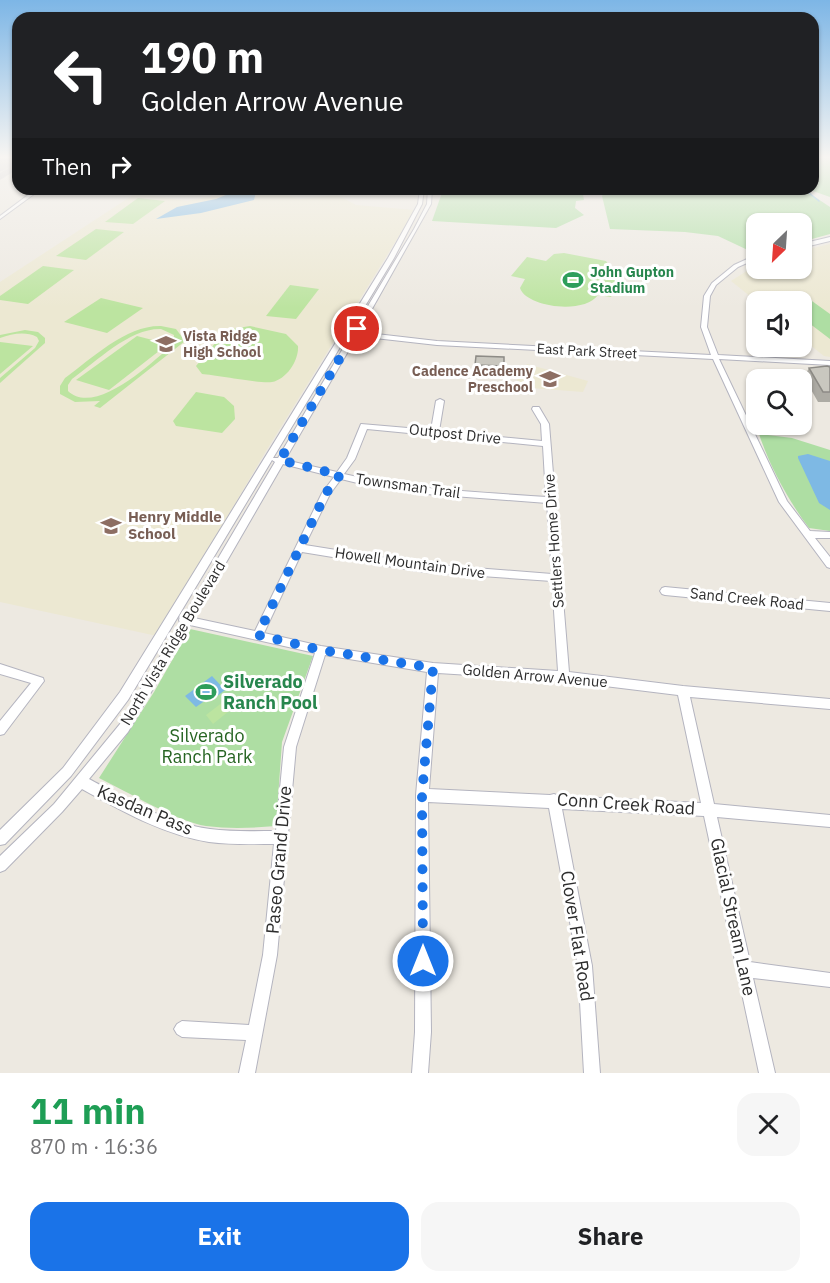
<!DOCTYPE html>
<html lang="en">
<head>
<meta charset="utf-8">
<style>
	:root { --surface:#fff; --page:#f6f6f6; --text:#202124; --muted:#757577; --accent:#1a73e8 }
	body { margin:0; font-family:"IBM Plex Sans",sans-serif; background:var(--page); color:var(--text); height:100vh; display:flex; flex-direction:column; font-size:22px; white-space:nowrap }
	* { box-sizing:border-box; margin:0 }
	p { font-size:20px; color:var(--muted) }
	.icon { flex:none; width:33px; height:33px; fill:none; stroke:currentColor; stroke-width:2; stroke-linecap:round; stroke-linejoin:round }
	.map { position:relative; height:1073px; overflow:hidden }
	.details { display:flex; flex-direction:column; background:var(--surface); flex:1 }
	.details>* { flex:none }
	.guide { position:absolute; left:12px; top:12px; width:807px; height:183px; border-radius:18px; box-shadow:0 2px 4px #0004; background:#202124; color:#fff; overflow:hidden }
	.needle { width:39px; rotate:205deg }
	.buttons { position:absolute; left:746px; top:213px; display:grid; gap:12px }
	.buttons a { display:grid; place-items:center; width:66px; height:66px; border-radius:12px; background:var(--surface); box-shadow:0 2px 4px #0004; font-size:30px }
	.pin { position:absolute; display:grid; place-items:center; width:51px; height:51px; color:#fff; margin:-26px; border:3px solid #fff; border-radius:50%; box-shadow:0 2px 6px #0007 }
	.me { position:absolute; width:66px; margin:-33px; rotate:0deg; stroke-linejoin:round; filter:drop-shadow(0 0 4px #0008) }
	.turn { display:flex; align-items:center; gap:21px; height:126px; padding:0 30px; font-size:27px }
	.turn .icon { width:78px; height:78px; stroke-width:2.5 }
	.turn b { display:block; font-size:42px; line-height:51px }
	.then { display:flex; align-items:center; height:57px; padding:0 30px; background:#0003; gap:12px; font-size:22px }
	.round { display:grid; place-items:center; flex:none; width:63px; height:63px; border-radius:18px; background:var(--page) }
	.overview { display:flex; align-items:center; justify-content:space-between; height:102px; padding:0 30px }
	h1 { font-size:36px; font-weight:800; line-height:45px; color:#1e9e55 }
	.button { display:flex; gap:12px; margin-top:auto; padding:12px 30px }
	.button a { flex:1; height:69px; border-radius:18px; background:var(--accent); color:#fff; font-size:24px; font-weight:800; line-height:69px; text-align:center }
	.button a+a { background:var(--page); color:var(--text) }
	.map>svg:first-child { display:block }
</style>
</head>
<body>
<div class="map">
<svg width="830" height="1073" viewBox="0 0 830 1073">
	<rect width="100%" height="100%" fill="#ede9e1"/>
	<g fill="#ece8d2">
		<path d="M252 189H265L299 199 337 195 356 205 415 210 266 451 157 636 0 602V282L136 193 187 201Z"/>
		<path d="M830 244V357L824 356 801 338V302L756 301 731 281 756 265V268H801V251Z"/>
		<path d="M527 364 588 381 583 392 518 387 517 378Z"/>
	</g>
	<g fill="#aedea3">
		<path d="M813 158H830V197L810 190 806 191 830 207V234L801 242V224H756V251L752 252 718 236 685 232 610 229 602 196 607 189H813Z"/>
		<path d="M491 189H582L584 200 576 201 575 208 584 215 556 228 432 221 443 190H481L492 194Z"/>
		<path d="M798 291 830 314V339L801 317V302L781 301 771 294Z"/>
		<path d="M759 434 792 438 830 450V531L809 528C788 500 770 467 759 434Z"/>
		<path d="M190 629 313 656 282 742 276 826C253 828 229 829 206 826 178 822 126 791 99 778L154 692Z"/>
	</g>
	<g fill="#bce4a0" fill-rule="evenodd">
		<path d="M138 198 165 201 133 224 105 222Z"/>
		<path d="M96 229 124 232 86 260 56 256Z"/>
		<path d="M564 253 606 261 610 267 606 273 623 276 621 280 624 281 617 294 613 293 611 297 598 295C584 315 526 307 520 288L525 279 511 276 527 257 546 261 554 254Z"/>
		<path d="M43 266 74 270 28 304 0 300V296Z"/>
		<path d="M290 285 319 289 296 319 266 316Z"/>
		<path d="M101 298 143 308 107 333 64 322Z"/>
		<path d="M161 326 176 329 182 337 188 332 194 334 100 408 94 406 100 401 75 402 60 394V386L65 378C92 358 127 325 161 326ZM161 329 174 335 173 344C153 362 95 417 68 391V385L72 379C97 361 130 328 161 329Z"/>
		<path d="M250 326 286 334 298 346C299 360 287 379 272 382 261 384 217 375 202 374L196 366 226 330Z"/>
		<path d="M25 330 38 332 45 338V343L0 383V378L35 348 39 341 37 337C25 331 12 334 0 338V335Z"/>
		<path d="M137 336 168 344 109 390 76 380Z"/>
		<path d="M0 342 33 346 0 374Z"/>
		<path d="M196 392 224 397 234 406 235 419 222 433 176 426 173 421Z"/>
		<path d="M232 695 239 703 213 724 206 715Z"/>
	</g>
	<g fill="#7eb9e4">
		<path d="M238 190 256 192 254 200 201 213 156 219 177 207 216 199Z"/>
		<path d="M808 454 830 461V510L819 503 798 458V456Z"/>
		<path d="M212 676 225 690 216 697 213 695 196 707 185 696Z"/>
	</g>
	<g fill="none" stroke-linecap="round" stroke-linejoin="round">
		<g stroke="#7eb9e4" stroke-width="1.5">
			<path d="M804 189 819 201"/>
			<path d="M674 193 676 189"/>
		</g>
		<path fill="#c8c6cb" fill-rule="evenodd" d="M18 162V169L0 180V173Z"/>
		<path fill="#c8c6cb" fill-rule="evenodd" d="M0 158H18V163L0 172Z"/>
		<g stroke="#b4b4bf" stroke-width="2">
			<g id="minor">
				<path d="M36 189H41L0 219V216Z"/>
				<path d="M420 189H424L422 204 394 258 350 331H353L414 229 427 204 428 189H432L431 204 359 332 437 341 711 355 701 327 704 296 712 283 734 265 756 255V259L738 267 716 285 710 296 707 327 718 355 830 361V365L719 359 787 501 810 531 830 532V538H815L830 557V568L827 567 779 502 713 359 437 345 357 336 285 460 337 472 347 458 361 424 431 430 436 401 440 399 444 401 439 431 542 441 541 424 532 409 533 407H539L549 424 555 498 556 500 555 502 569 672 683 686 830 699V709L690 697 714 804 830 815V827L717 817 750 962 830 973V987L753 978 775 1073H759L704 816 562 809 592 966 600 1073H584L578 966 549 808 428 802 431 1032 428 1073H412L415 1032 416 795 427 672 325 655 296 747 277 955 255 1073H239L246 1040 182 1037 177 1034 174 1029 177 1024 182 1021 249 1025 263 955 274 844C253 844 231 845 209 842 164 835 122 811 82 789L62 812 5 870 0 872V856L54 804 120 724 180 623 179 620 180 617 184 616 275 462 272 460 128 700 71 776 5 844 0 845V830L63 768 120 692 388 258 418 204ZM348 334 351 335 278 458H273ZM367 429 543 446 546 497C479 492 410 490 344 474L355 459ZM283 464 334 477 322 493 255 631 194 618ZM341 479 378 488 426 494 547 503 552 574 424 564 305 545 330 494ZM302 552 424 572 552 581 558 671 433 663 321 646 264 633ZM190 625 315 653 284 747 276 831C254 831 232 832 210 829 166 823 128 800 89 779L128 732ZM438 673 564 681 678 695 701 803 559 796 554 794 550 795 429 789Z"/>
				<path d="M830 237V241L801 248V244Z"/>
				<path d="M665 587 830 603V611L665 595 662 594 660 591 662 588Z"/>
				<path d="M0 664 43 678 44 681 4 734 0 735V721L31 683 0 674Z"/>
			</g>
		</g>
		<use href="#minor" fill="#fff" fill-rule="evenodd"/>
	</g>
	<g fill="#adaba4">
		<path d="M476 356 504 366 503 373 475 372Z"/>
		<path d="M830 367V402H818L804 377 809 368Z"/>
	</g>
	<g fill="#c9c7bf" stroke="#8d8b86" stroke-width="1.5">
		<path d="M476 356 504 357V366L475 365Z"/>
		<path d="M827 366 830 367V392H823L809 368Z"/>
	</g>
	<linearGradient id="sky" x2="0" y2="1"><stop stop-color="#7db6e6"/><stop offset="0.51" stop-color="#f7f5f2"/><stop offset="1" stop-color="#f7f5f2" stop-opacity="0"/></linearGradient>
	<rect width="830" height="308" fill="url(#sky)"/>
	<g fill="none" stroke-linecap="round" stroke-linejoin="round">
		<path stroke="#1a73e8" stroke-width="10" stroke-dasharray="0 18" d="M357 329 280 460 340 475 326 493 258 635 321 650 433 668 422 795 423 961"/>
	</g>
	<defs>
		<g id="stadium-bare" transform="scale(1.62)"><path d="M0-5a6.5 5 0 1 0 0 10a6.5 5 0 1 0 0-10ZM-3.5-1.8h7v3.6h-7Z" fill="#2e9e5b" stroke="#fff" stroke-width="2.5" paint-order="stroke"/></g>
		<g id="school-bare" transform="scale(1.62)"><path d="M0-5L7-2L0 1L-7-2ZM-4 1L0 2.5L4 1V4Q0 6-4 4Z" fill="#8d6e63" stroke="#fff" stroke-width="2.5" paint-order="stroke"/></g>
	</defs>
	<g fill-rule="evenodd">
		<use href="#stadium-bare" x="573" y="280"/>
		<use href="#school-bare" x="166" y="344"/>
		<use href="#school-bare" x="550" y="379"/>
		<use href="#school-bare" x="111" y="526"/>
		<use href="#stadium-bare" x="206" y="692"/>
	</g>
	<g text-anchor="middle" stroke-width="6" stroke-linejoin="round" paint-order="stroke">
		<g font-size="14" font-weight="bold" fill="#27864d" stroke="#fff" text-anchor="start">
			<text x="590" y="277">John Gupton<tspan x="590" dy="16">Stadium</tspan></text>
		</g>
		<g font-size="14" font-weight="bold" fill="#785e54" stroke="#fff" text-anchor="start">
			<text x="183" y="341">Vista Ridge<tspan x="183" dy="16">High School</tspan></text>
			<text x="533" y="376" text-anchor="end">Cadence Academy<tspan x="533" dy="16">Preschool</tspan></text>
		</g>
		<g font-size="14" fill="#2d2d2d" stroke="#fff">
			<text transform="translate(587 351) rotate(3)" y="5">East Park Street</text>
		</g>
		<g font-size="15" fill="#2d2d2d" stroke="#fff">
			<text transform="translate(455 434) rotate(6)" y="5">Outpost Drive</text>
			<text transform="translate(408 486) rotate(8)" y="5">Townsman Trail</text>
			<text transform="translate(554 541) rotate(-94)" y="5">Settlers Home Drive</text>
			<text transform="translate(410 563) rotate(8)" y="5">Howell Mountain Drive</text>
			<text transform="translate(747 599) rotate(6)" y="5">Sand Creek Road</text>
			<text transform="translate(173 643) rotate(-59)" y="5">North Vista Ridge Boulevard</text>
			<text transform="translate(535 676) rotate(5)" y="5">Golden Arrow Avenue</text>
		</g>
		<g font-size="15" font-weight="bold" fill="#785e54" stroke="#fff" text-anchor="start">
			<text x="128" y="522">Henry Middle<tspan x="128" dy="17">School</tspan></text>
		</g>
		<g font-size="18" font-weight="bold" fill="#27864d" stroke="#fff" text-anchor="start">
			<text x="223" y="688">Silverado<tspan x="223" dy="21">Ranch Pool</tspan></text>
		</g>
		<g font-size="18" fill="#266422" stroke="#fff">
			<text x="207" y="742">Silverado<tspan x="207" dy="21">Ranch Park</tspan></text>
		</g>
		<g font-size="18" fill="#2d2d2d" stroke="#fff">
			<text transform="translate(626 804) rotate(4)" y="6">Conn Creek Road</text>
			<text transform="translate(145 810) rotate(23)" y="6">Kasdan Pass</text>
			<text transform="translate(279 860) rotate(-85)" y="6">Paseo Grand Drive</text>
			<text transform="translate(733 917) rotate(78)" y="6">Glacial Stream Lane</text>
			<text transform="translate(577 936) rotate(81)" y="6">Clover Flat Road</text>
		</g>
	</g>
</svg>
<div class="buttons">
<a><svg class="needle" viewBox="-14 -14 28 28"><path d="M0-13l5 13h-10z" fill="#e53935"/><path d="M0 13l5-13h-10z" fill="#757577"/></svg></a>
<a><svg class="icon" aria-label="sound" viewBox="0 0 24 24"><path d="M4 9h4l5-4v14l-5-4H4zM17 9q2 3 0 6"/></svg></a>
<a><svg class="icon" aria-label="search" viewBox="0 0 24 24"><circle cx="10" cy="10" r="6"/><path d="M15 15l6 6"/></svg></a>
</div>
<div class="pin" style="left:357px;top:329px;background:#d93025"><svg class="icon" aria-label="arrive" viewBox="0 0 24 24"><path d="M6 21V4h12l-3 4 3 4H6"/></svg></div>
<svg class="me" style="left:423px;top:961px" viewBox="-20 -20 40 40"><circle r="17" fill="#1a73e8" stroke="#fff" stroke-width="3"/><path d="M0-11L8 9 0 5-8 9z" fill="#fff"/></svg>
<div class="guide">
<div class="turn"><svg class="icon" aria-label="left" viewBox="0 0 24 24"><path d="M17 20v-9H6M10 6l-5 5 5 5"/></svg><div><b>190 m</b>Golden Arrow Avenue</div></div>
<div class="then">Then<svg class="icon" aria-label="right" viewBox="0 0 24 24"><path d="M7 20v-9h11M14 6l5 5-5 5"/></svg></div>
</div>
</div>
<section class="details">
<div class="overview"><div><h1>11 min</h1><p>870 m · 16:36</p></div><a class="round"><svg class="icon" aria-label="close" viewBox="0 0 24 24"><path d="M6 6l12 12M18 6L6 18"/></svg></a></div>
<div class="button"><a>Exit</a><a>Share</a></div>
</section>
</body>
</html>
